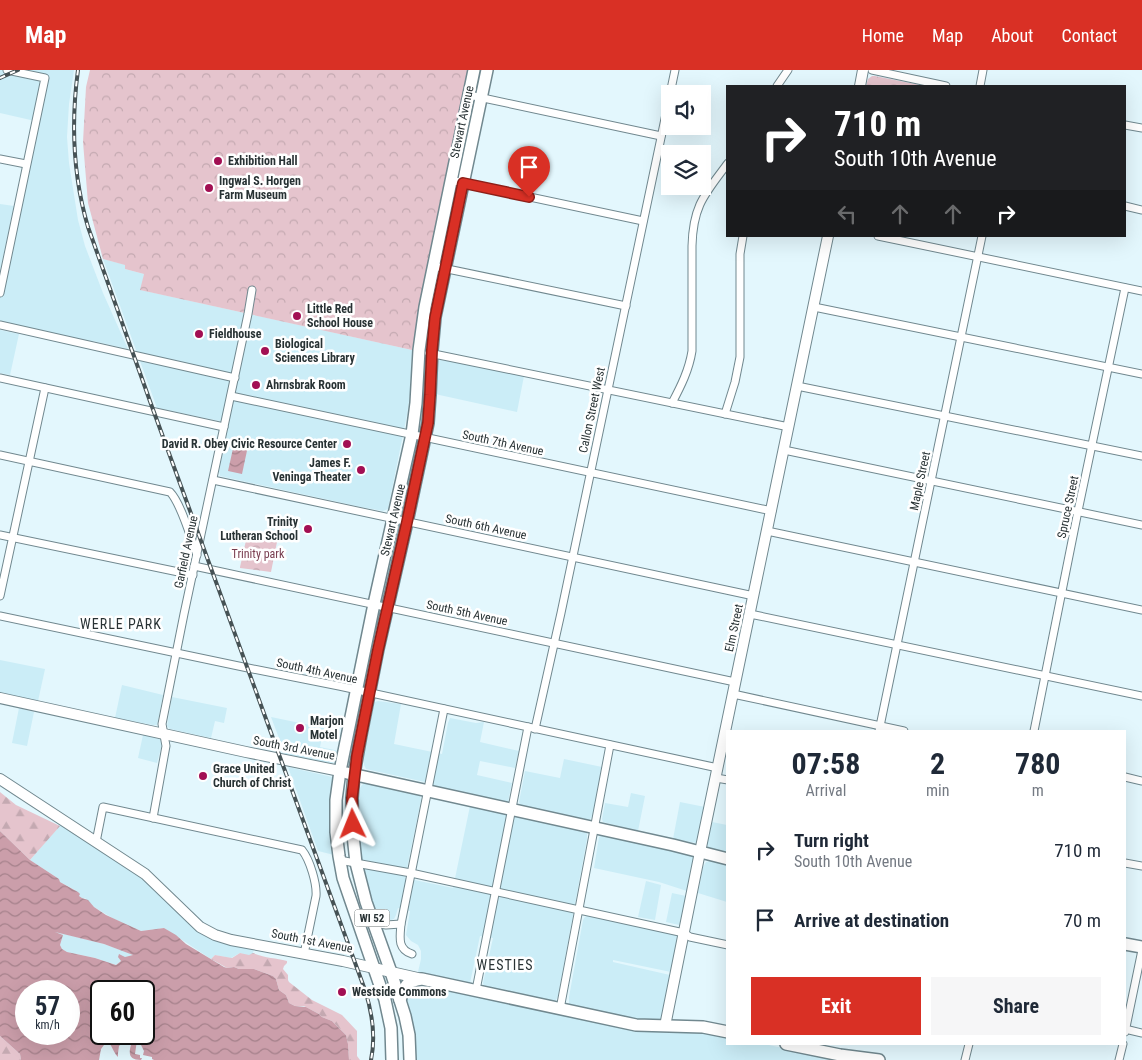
<!DOCTYPE html>
<html lang="en">
<head>
<meta charset="utf-8">
<style>
	:root { --surface:#fff; --page:#f6f6f7; --text:#1f2937; --muted:#747a83; --accent:#d93025 }
	body { margin:0; font-family:"Roboto Condensed",sans-serif; background:var(--page); color:var(--text); height:100vh; display:flex; flex-direction:column; font-size:19px; white-space:nowrap }
	* { box-sizing:border-box; margin:0 }
	p { font-size:16px; color:var(--muted) }
	.icon { flex:none; width:28px; height:28px; fill:none; stroke:currentColor; stroke-width:2; stroke-linecap:round; stroke-linejoin:round }
	.map { position:relative; flex:1; overflow:hidden }
	.side { position:absolute; left:726px; top:660px; width:400px; height:315px; display:flex; flex-direction:column; background:var(--surface); border-radius:0px; box-shadow:0 5px 20px #0002 }
	.side>* { flex:none }
	.hud { position:absolute; left:726px; top:15px; width:400px; height:152px; border-radius:0px; box-shadow:0 5px 20px #0002; background:#202124; color:#fff; overflow:hidden }
	.fabs { position:absolute; left:661px; top:15px; display:grid; gap:10px }
	.fabs a { display:grid; place-items:center; width:50px; height:50px; border-radius:0px; background:var(--surface); box-shadow:0 5px 20px #0002; font-size:25px }
	.speed { position:absolute; left:15px; top:910px; display:flex; gap:10px; font-size:25px; font-weight:700; text-align:center }
	.speed>* { display:grid; place-content:center; width:65px; height:65px; border-radius:50%; background:var(--surface); box-shadow:0 5px 20px #0002; line-height:1 }
	.speed small { font-size:12px; font-weight:400 }
	.speed .limit { border:2px solid #111; border-radius:8px; background:#fff; color:#111 }
	.pin { position:absolute; display:grid; place-items:center; width:42px; height:42px; color:#fff; margin:-51px -21px; border-radius:50% 50% 50% 0; rotate:-45deg; box-shadow:0 0 5px #0007 }
	.pin .icon { rotate:45deg }
	.me { position:absolute; width:55px; margin:-28px; rotate:358deg; stroke-linejoin:round; filter:drop-shadow(0 0 4px #0008) }
	.turn { display:flex; align-items:center; gap:18px; height:105px; padding:0 25px; font-size:22px }
	.turn .icon { width:65px; height:65px; stroke-width:2.5 }
	.turn b { display:block; font-size:35px; line-height:42px }
	.lanes { display:flex; align-items:center; height:48px; padding:0 25px; background:#0003; justify-content:center; gap:25px; direction:ltr }
	.lanes .off { opacity:.35 }
	.eta { display:flex; justify-content:space-evenly; align-items:center; height:85px; text-align:center }
	.eta b { font-size:30px; font-weight:700; line-height:35px }
	.action { display:flex; gap:10px; margin-top:auto; padding:10px 25px }
	.action a { flex:1; height:58px; border-radius:0px; background:var(--accent); color:#fff; font-size:20px; font-weight:700; line-height:58px; text-align:center }
	.action a+a { background:var(--page); color:var(--text) }
	ul { padding:0; list-style:none }
	li { display:flex; align-items:center; gap:15px; height:70px; padding:0 25px }
	li div { flex:1 }
	li b { display:block; font-size:19px }
	li em { font-style:normal }
	header { display:flex; align-items:center; gap:30px; box-sizing:border-box; height:70px; padding:0 25px; background:var(--accent); color:#fff }
	header strong { font-size:24px }
	nav { display:flex; gap:28px; margin-inline-start:auto; font-size:18px }
	.map>svg:first-child { display:block }
</style>
</head>
<body>
<header>
<strong>Map</strong>
<nav><a>Home</a><a>Map</a><a>About</a><a>Contact</a></nav>
</header>
<div class="map">
<svg width="1142" height="990" viewBox="0 0 1142 990">
	<defs>
		<pattern id="forest-firs" width="22" height="20" patternUnits="userSpaceOnUse" patternTransform="scale(1.25)"><rect width="22" height="20" fill="#e5c4cd"/><path d="M5 1l3.5 6h-7zM16 11l3.5 6h-7z" fill="#c4a9b1"/></pattern>
		<pattern id="park-crowns" width="20" height="18" patternUnits="userSpaceOnUse" patternTransform="scale(1.25)"><rect width="20" height="18" fill="#e5c4cd"/><path d="M2 6a3 3 0 1 1 6 0M12 15a3 3 0 1 1 6 0" fill="none" stroke="#c4a9b1"/></pattern>
		<pattern id="water-waves" width="16" height="10" patternUnits="userSpaceOnUse" patternTransform="scale(1.25)"><rect width="16" height="10" fill="#cb9eaa"/><path d="M0 5q4-4 8 0t8 0" fill="none" stroke="#a5818b"/></pattern>
	</defs>
	<rect width="100%" height="100%" fill="#e3f7fd"/>
	<g fill="#cbedf7">
		<path d="M0 0H74L69 34 67 67 69 93 78 150 85 176 103 223 128 279 93 271 92 276 0 255V223L35 51 0 43Z"/>
		<path d="M0 134 14 136 0 201Z"/>
		<path d="M103 189 126 195 125 199 144 204 141 220 412 280 410 325 407 345 388 439 383 441 361 437 220 406 219 401 229 353 157 338Z"/>
		<path d="M0 260 19 264 10 305 0 303Z"/>
		<path d="M440 290 463 293 524 306 517 342 435 324 436 295 438 291Z"/>
		<path d="M0 590 45 599 38 631 0 623Z"/>
		<path d="M122 615 163 625 157 655H153L115 648Z"/>
		<path d="M172 627 227 638 224 653 215 651 211 668 170 659 167 656Z"/>
		<path d="M378 631 401 634 394 674 442 684 448 653 450 648 476 653 484 652 480 672 519 681 515 698 480 691 477 705 512 713 508 732 506 733 442 719 425 712 366 699 364 695V689L374 635 375 632Z"/>
		<path d="M19 638 34 642 27 676 12 673Z"/>
		<path d="M271 647 324 658 320 677 339 681 337 689 332 693H328L285 684Z"/>
		<path d="M143 665 159 669 163 671 157 693 138 688Z"/>
		<path d="M564 689 602 697 593 743 591 748 589 750 520 735 519 732 525 701 560 708Z"/>
		<path d="M288 697 328 706 332 707 331 740 334 785 318 781Z"/>
		<path d="M364 713 420 726 421 730 405 808 453 818 470 736 587 761V769L558 927 555 931H552L484 917 483 913 493 868 480 866 470 913 418 902 421 889V881L418 875 411 871 406 865 410 841 398 838 396 845 394 849 388 851H383L377 846 371 830 366 811 361 783 359 765 358 738 360 718 361 716Z"/>
		<path d="M631 723 645 726 638 761 603 752 602 749 605 733 628 737Z"/>
		<path d="M680 732 705 737 697 772 696 773 673 769Z"/>
		<path d="M712 752 727 755V784L710 779 708 777 707 774Z"/>
		<path d="M61 754 142 808 178 843 254 879 253 883 249 886 240 883 231 888 215 885 211 889 164 858 141 861 114 849 94 837 85 828H82L79 826 75 820 60 812 59 809 30 790Z"/>
		<path d="M601 765 693 785 694 787 687 821 659 812 594 798 599 767Z"/>
		<path d="M710 791 727 795V832L698 823 703 797 706 792Z"/>
		<path d="M646 811 661 815 655 850 638 847Z"/>
		<path d="M672 823 686 826 680 854 679 855 666 852Z"/>
		<path d="M587 846 675 864 677 866 671 902 613 890V892L670 905 662 947 660 951 639 950 571 936 569 934V927L583 850 585 847Z"/>
		<path d="M49 860 104 874 134 885 125 887 116 895 95 888 67 882 62 879 60 875 63 865 48 861Z"/>
		<path d="M412 918 448 920 705 962 727 966 728 974H764L831 988 830 990H415L410 943 406 927 409 920Z"/>
	</g>
	<g fill="url(#forest-firs)">
		<path d="M0 722 16 735 60 756 30 790 0 761Z"/>
		<path d="M240 883 249 885 253 883C265 888 276 888 287 891V893L284 896 283 899 288 905V910L289 912 312 930 342 945 357 961V986L360 990H349L348 974 346 965 332 951 322 947 319 944 304 936H295L289 933 286 925 279 920 276 909 273 906 254 899H239L234 897 227 898 211 889 215 885 232 888Z"/>
		<path d="M0 966 20 984 21 990H0Z"/>
	</g>
	<g fill="url(#park-crowns)">
		<path d="M90 0H470L421 233 412 280 140 220 144 204 125 199V195L103 189 88 133 83 72 86 17Z"/>
		<path d="M872 6H875L925 16H866L868 9Z"/>
		<path d="M247 466 277 472 271 502 240 498V497Z"/>
	</g>
	<g fill="url(#water-waves)" fill-rule="evenodd">
		<path d="M234 374 248 376 242 404 228 401Z"/>
		<path d="M0 761 30 790 59 809 60 812 78 822 80 824 79 826 82 828 88 830 94 837 106 845 141 861 164 858 176 865 186 874 224 897 227 898 234 897 239 899H254L273 906 276 909 279 920 286 925 289 933 295 936 306 937 319 944 322 947 332 951 346 965 348 974 349 990H154L152 989V987L143 985 144 981 140 973 137 970 135 984 140 985V988H142L141 990C130 990 128 985 131 975L133 974 132 971H134V969H132L130 964H136L138 966 144 970 146 961 144 958V921H101V964H128L127 969 123 970 120 973 121 974 119 976 118 983V987C112 981 112 972 103 968L100 970 104 975 101 979 99 990H21L20 984 0 966ZM55 862 104 874 133 885 125 887 119 884 118 887 121 891 116 895 95 888 67 882 62 879 60 875 63 865ZM26 921H69V964H26Z"/>
	</g>
	<g fill="none" stroke-linecap="round" stroke-linejoin="round">
		<g stroke="#71888f" stroke-width="9">
			<g id="street">
				<path d="M872 0 946 16"/>
				<path d="M777 16 788 0"/>
				<path d="M980 16 983 0"/>
				<path d="M670 24 675 0"/>
				<path d="M469 25 661 66"/>
				<path d="M1125 55 1142 58"/>
				<path d="M0 89 26 94"/>
				<path d="M450 110 643 151"/>
				<path d="M1125 136 1142 140"/>
				<path d="M878 166 1142 221"/>
				<path d="M433 196 626 236"/>
				<path d="M0 223 45 8 7 0"/>
				<path d="M814 237 1142 304"/>
				<path d="M0 255 235 308"/>
				<path d="M429 283 789 357"/>
				<path d="M0 308 224 357"/>
				<path d="M797 316 1142 386"/>
				<path d="M231 326 772 441"/>
				<path d="M672 333C681 316 689 300 692 281V176C693 135 705 124 728 93"/>
				<path d="M725 344 735 312 740 287V184L743 166"/>
				<path d="M784 380 1142 455"/>
				<path d="M0 385 170 422C181 433 191 469 197 485"/>
				<path d="M213 410 754 526"/>
				<path d="M767 461 1142 540"/>
				<path d="M0 465 193 505"/>
				<path d="M194 496 735 612"/>
				<path d="M0 526 45 318"/>
				<path d="M750 544 1142 626"/>
				<path d="M0 546 248 598 339 616 718 698"/>
				<path d="M733 624 904 661"/>
				<path d="M535 659 561 543 670 25"/>
				<path d="M879 661 982 166"/>
				<path d="M1034 661 1078 441 1125 218"/>
				<path d="M1125 707 1142 711"/>
				<path d="M716 708 728 710"/>
				<path d="M153 748 166 676 162 654 184 544 248 244 252 220"/>
				<path d="M96 772 103 737 302 780C310 790 317 814 316 826L304 884"/>
				<path d="M339 790 411 803 684 863 690 867 728 875"/>
				<path d="M1125 793 1142 796"/>
				<path d="M373 853 386 855 401 854"/>
				<path d="M412 884C397 879 400 867 401 854L444 639"/>
				<path d="M476 920 528 657"/>
				<path d="M560 939 610 675"/>
				<path d="M1125 959 1142 963"/>
				<path d="M1125 962 1142 880"/>
				<path d="M965 990 969 974"/>
				<path d="M1119 990 1123 974"/>
			</g>
		</g>
		<g stroke="#71888f" stroke-width="12">
			<g id="secondary">
				<path d="M860 16 863 0"/>
				<path d="M0 628 246 682 340 701"/>
				<path d="M0 709 145 804 200 857 215 865 231 870 343 891 422 909"/>
				<path d="M665 956 700 782 828 166"/>
			</g>
		</g>
		<g stroke="#71888f" stroke-width="14">
			<g id="primary">
				<path d="M347 703 673 775 728 789"/>
				<path d="M1125 874 1142 877"/>
				<path d="M400 930C406 914 405 912 422 909L636 955 703 957 728 962"/>
				<path d="M786 974 840 985 879 990"/>
				<path d="M392 990 391 958 385 930 343 808 339 786 336 762V730L340 701 374 534 412 364 416 333 419 280 425 237 474 0"/>
				<path d="M410 990 409 965 405 946 391 902 366 832 356 793 353 765 352 728 354 704 361 665 378 579 407 452 428 353 430 325 432 280 435 247 487 0"/>
			</g>
		</g>
		<use href="#street" stroke="#fff" stroke-width="7"/>
		<use href="#secondary" stroke="#fff" stroke-width="10"/>
		<use href="#primary" stroke="#fff" stroke-width="11"/>
		<g stroke="#465255" stroke-width="4">
			<g id="rail">
				<path d="M78 0C71 52 73 106 88 157L151 334 365 920C372 942 376 966 371 990"/>
				<path d="M0 8 18 0"/>
			</g>
		</g>
		<use href="#rail" stroke="#fff" stroke-width="2" stroke-dasharray="5.5" stroke-linecap="butt"/>
	</g>
	<g fill="none" stroke-linecap="round" stroke-linejoin="round">
		<g stroke="#8d1f18" stroke-width="12">
			<path id="route" d="M353 754 352 728 357 686 378 580 407 452 428 353 430 325 432 280 435 248 463 113 529 127"/>
		</g>
		<use href="#route" stroke="#d93025" stroke-width="9"/>
	</g>
	<g fill="#a20f53" stroke="#fff" stroke-width="2">
		<circle cx="218" cy="91" r="5"/>
		<circle cx="209" cy="118" r="5"/>
		<circle cx="297" cy="246" r="5"/>
		<circle cx="199" cy="264" r="5"/>
		<circle cx="265" cy="281" r="5"/>
		<circle cx="256" cy="315" r="5"/>
		<circle cx="347" cy="374" r="5"/>
		<circle cx="361" cy="400" r="5"/>
		<circle cx="308" cy="459" r="5"/>
		<circle cx="300" cy="658" r="5"/>
		<circle cx="203" cy="706" r="5"/>
		<circle cx="342" cy="922" r="5"/>
	</g>
	<g text-anchor="middle" stroke-width="5" stroke-linejoin="round" paint-order="stroke">
		<rect fill="#fff" stroke="#687071" stroke-width="1" x="354.5" y="839.5" width="35" height="17" rx="4"/>
		<g font-size="11" font-weight="bold" fill="#283234">
			<text x="372" y="852">WI 52</text>
		</g>
		<g font-size="12" fill="#283234" stroke="#fff">
			<text transform="translate(462 52) rotate(-78)" y="4">Stewart Avenue</text>
			<text transform="translate(592 340) rotate(-78)" y="4">Callon Street West</text>
			<text transform="translate(503 373) rotate(12)" y="4">South 7th Avenue</text>
			<text transform="translate(920 411) rotate(-78)" y="4">Maple Street</text>
			<text transform="translate(1068 437) rotate(-78)" y="4">Spruce Street</text>
			<text transform="translate(393 450) rotate(-77)" y="4">Stewart Avenue</text>
			<text transform="translate(486 457) rotate(12)" y="4">South 6th Avenue</text>
			<text transform="translate(186 482) rotate(-78)" y="4">Garfield Avenue</text>
			<text transform="translate(467 543) rotate(12)" y="4">South 5th Avenue</text>
			<text transform="translate(734 558) rotate(-78)" y="4">Elm Street</text>
			<text transform="translate(317 601) rotate(12)" y="4">South 4th Avenue</text>
			<text transform="translate(294 678) rotate(11)" y="4">South 3rd Avenue</text>
			<text transform="translate(312 871) rotate(11)" y="4">South 1st Avenue</text>
		</g>
		<g font-size="12" font-weight="bold" fill="#283234" stroke="#fff" text-anchor="start">
			<text x="228" y="95">Exhibition Hall</text>
			<text x="219" y="115">Ingwal S. Horgen<tspan x="219" dy="14">Farm Museum</tspan></text>
			<text x="307" y="243">Little Red<tspan x="307" dy="14">School House</tspan></text>
			<text x="209" y="268">Fieldhouse</text>
			<text x="275" y="278">Biological<tspan x="275" dy="14">Sciences Library</tspan></text>
			<text x="266" y="319">Ahrnsbrak Room</text>
			<text x="337" y="378" text-anchor="end">David R. Obey Civic Resource Center</text>
			<text x="351" y="397" text-anchor="end">James F.<tspan x="351" dy="14">Veninga Theater</tspan></text>
			<text x="298" y="456" text-anchor="end">Trinity<tspan x="298" dy="14">Lutheran School</tspan></text>
			<text x="310" y="655">Marjon<tspan x="310" dy="14">Motel</tspan></text>
			<text x="213" y="703">Grace United<tspan x="213" dy="14">Church of Christ</tspan></text>
			<text x="352" y="926">Westside Commons</text>
		</g>
		<g font-size="12" fill="#793e50" stroke="#fff">
			<text x="258" y="488">Trinity park</text>
		</g>
		<g font-size="14" letter-spacing="1" fill="#283234" stroke="#fff">
			<text x="121" y="559">WERLE PARK</text>
			<text x="505" y="900">WESTIES</text>
		</g>
	</g>
</svg>
<div class="fabs">
<a><svg class="icon" aria-label="sound" viewBox="0 0 24 24"><path d="M4 9h4l5-4v14l-5-4H4zM17 9q2 3 0 6"/></svg></a>
<a><svg class="icon" aria-label="layers" viewBox="0 0 24 24"><path d="M12 4l9 5-9 5-9-5zM3 14l9 5 9-5"/></svg></a>
</div>
<div class="speed"><div>57<small>km/h</small></div><div class="limit">60</div></div>
<div class="pin" style="left:529px;top:127px;background:#d93025"><svg class="icon" aria-label="arrive" viewBox="0 0 24 24"><path d="M6 21V4h12l-3 4 3 4H6"/></svg></div>
<svg class="me" style="left:353px;top:754px" viewBox="-20 -20 40 40"><path d="M0-17L14 15 0 8-14 15z" fill="#d93025" stroke="#fff" stroke-width="4"/></svg>
<div class="hud">
<div class="turn"><svg class="icon" aria-label="right" viewBox="0 0 24 24"><path d="M7 20v-9h11M14 6l5 5-5 5"/></svg><div><b>710 m</b>South 10th Avenue</div></div>
<div class="lanes"><svg class="icon off" aria-label="left" viewBox="0 0 24 24"><path d="M17 20v-9H6M10 6l-5 5 5 5"/></svg><svg class="icon off" aria-label="ahead" viewBox="0 0 24 24"><path d="M12 20V5M6 11l6-6 6 6"/></svg><svg class="icon off" aria-label="ahead" viewBox="0 0 24 24"><path d="M12 20V5M6 11l6-6 6 6"/></svg><svg class="icon" aria-label="right" viewBox="0 0 24 24"><path d="M7 20v-9h11M14 6l5 5-5 5"/></svg></div>
</div>
<section class="side">
<div class="eta">
<div><b>07:58</b><p>Arrival</p></div>
<div><b>2</b><p>min</p></div>
<div><b>780</b><p>m</p></div>
</div>
<ul>
<li><svg class="icon" aria-label="right" viewBox="0 0 24 24"><path d="M7 20v-9h11M14 6l5 5-5 5"/></svg><div><b>Turn right</b><p>South 10th Avenue</p></div><em>710 m</em></li>
<li><svg class="icon" aria-label="arrive" viewBox="0 0 24 24"><path d="M6 21V4h12l-3 4 3 4H6"/></svg><div><b>Arrive at destination</b></div><em>70 m</em></li>
</ul>
<div class="action"><a>Exit</a><a>Share</a></div>
</section>
</div>
</body>
</html>
